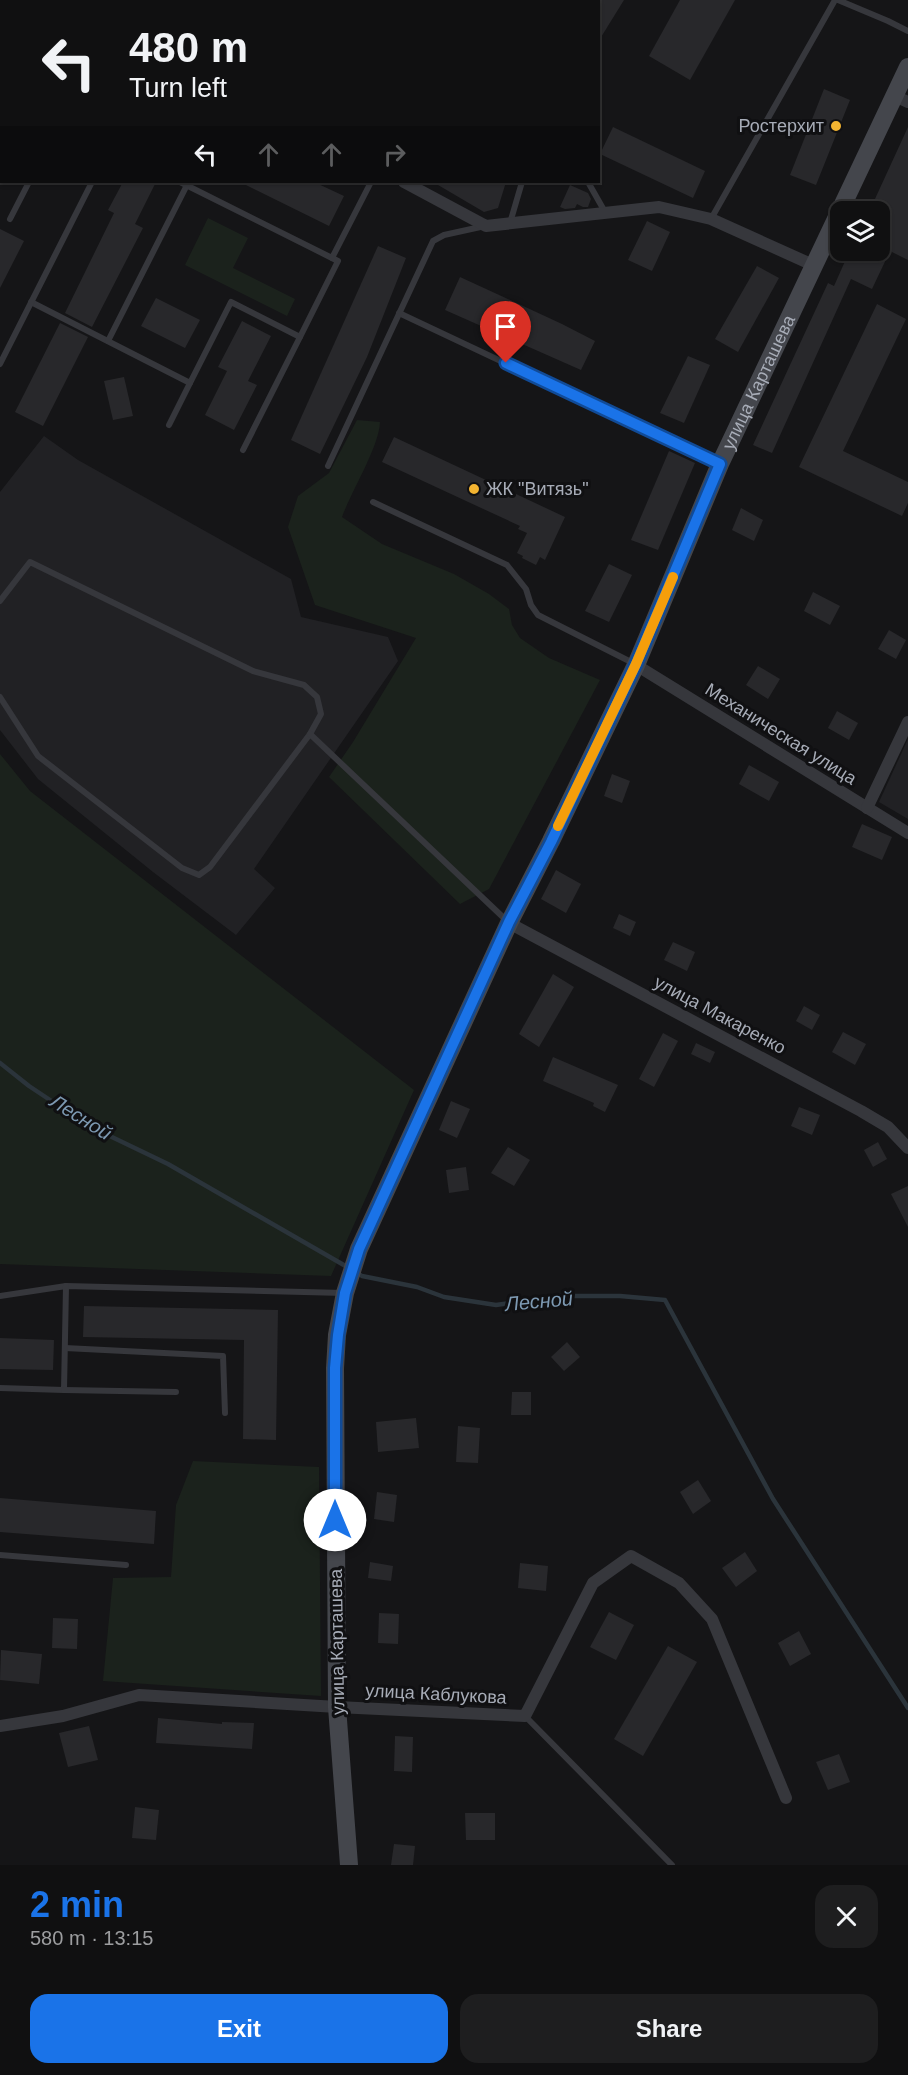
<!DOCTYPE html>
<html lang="en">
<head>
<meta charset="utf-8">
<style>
	:root { --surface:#101011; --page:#1e1e1f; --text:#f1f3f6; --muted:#9c9d9f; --line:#303031; --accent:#1a73e8 }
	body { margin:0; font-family:Arial,sans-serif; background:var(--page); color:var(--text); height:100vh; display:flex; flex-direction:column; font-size:22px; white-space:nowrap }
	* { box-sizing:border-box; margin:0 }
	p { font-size:20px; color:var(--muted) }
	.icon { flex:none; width:33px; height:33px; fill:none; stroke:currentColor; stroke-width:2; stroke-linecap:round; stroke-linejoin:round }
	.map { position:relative; height:1865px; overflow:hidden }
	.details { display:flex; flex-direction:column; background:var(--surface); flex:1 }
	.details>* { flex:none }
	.banner { position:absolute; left:0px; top:0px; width:600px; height:183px; box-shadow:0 2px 4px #0004,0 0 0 2px var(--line); background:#101011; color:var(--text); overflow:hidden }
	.tools { position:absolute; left:830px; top:201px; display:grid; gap:12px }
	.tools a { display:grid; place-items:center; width:60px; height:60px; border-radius:12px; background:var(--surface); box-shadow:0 2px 4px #0004,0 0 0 2px var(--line); font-size:30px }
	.pin { position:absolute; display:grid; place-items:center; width:51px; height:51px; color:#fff; margin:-62px -26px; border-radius:50% 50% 50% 0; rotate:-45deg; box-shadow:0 0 6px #0007 }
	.pin .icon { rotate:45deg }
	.me { position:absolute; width:66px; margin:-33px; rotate:0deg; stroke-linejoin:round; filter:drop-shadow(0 0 4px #0008) }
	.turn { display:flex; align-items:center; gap:21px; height:126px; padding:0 30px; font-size:27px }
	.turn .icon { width:78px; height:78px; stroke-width:2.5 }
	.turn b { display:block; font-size:42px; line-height:51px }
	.lanes { display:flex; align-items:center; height:57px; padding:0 30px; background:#0003; justify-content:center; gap:30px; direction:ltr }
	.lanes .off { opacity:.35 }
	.round { display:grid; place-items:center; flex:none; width:63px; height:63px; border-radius:18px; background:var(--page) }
	.summary { display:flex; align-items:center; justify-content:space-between; height:102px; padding:0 30px }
	h1 { font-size:36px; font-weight:700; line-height:45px; color:var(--accent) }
	.button { display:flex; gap:12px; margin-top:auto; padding:12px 30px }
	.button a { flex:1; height:69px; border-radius:18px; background:var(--accent); color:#fff; font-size:24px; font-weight:700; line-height:69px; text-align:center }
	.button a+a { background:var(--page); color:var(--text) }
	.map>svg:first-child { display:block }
</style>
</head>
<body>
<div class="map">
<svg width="908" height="1865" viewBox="0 0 908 1865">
	<rect width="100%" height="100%" fill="#151517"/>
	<g fill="#212124">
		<path d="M44 436 78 460 291 579 301 617 388 637 398 661 254 869 275 888 236 935 153 872 38 779 0 730V492Z"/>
		<path d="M908 739V819L879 802Z"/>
	</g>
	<g fill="#1b221c">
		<path d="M208 218 248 238 233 268 295 299 287 316 185 265Z"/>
		<path d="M357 420 380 422C379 447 352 490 342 517L382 544 454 574 489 594 509 609 512 625 520 638 549 658 600 680 489 889 460 904 329 777 353 742 416 638 315 605 288 527 298 496 329 473Z"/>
		<path d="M0 754 30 791 414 1090 331 1276 0 1264Z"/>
		<path d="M193 1461 319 1467 321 1696 103 1681 113 1578 171 1577 176 1505Z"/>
	</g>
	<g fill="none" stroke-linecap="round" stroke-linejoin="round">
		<g stroke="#2b343b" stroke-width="4.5">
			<path d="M0 1063 29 1086 89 1126 168 1164 349 1268"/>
			<path d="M356 1272 362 1276 417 1287 444 1297 496 1305 560 1296H620L665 1300 773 1499 908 1708"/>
		</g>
	</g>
	<g fill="#28282b">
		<path d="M598 0H624L598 42Z"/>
		<path d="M680 0H735L690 80 649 56Z"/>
		<path d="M824 89 850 100 816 185 790 175Z"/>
		<path d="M613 127 705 171 693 198 600 154Z"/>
		<path d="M908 127V260L890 251 872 289 851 279 772 453 753 445 828 283 834 286 850 250H879V212H869Z"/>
		<path d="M123 182H156L135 224 143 228 92 327 65 313 114 213 108 210Z"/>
		<path d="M240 182H314L344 196 329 226Z"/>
		<path d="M433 182H506L498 208 484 212Z"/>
		<path d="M570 185 588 193 591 199 588 207H583L577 204 575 208 565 209 560 207Z"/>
		<path d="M647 221 670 232 652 271 628 260Z"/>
		<path d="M0 229 24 241 0 288Z"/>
		<path d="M378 246 406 258 367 357 320 454 291 440Z"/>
		<path d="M757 266 779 278 738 352 715 339Z"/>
		<path d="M460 277 562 324 595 341 581 370 445 310Z"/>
		<path d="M156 298 200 320 185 348 141 326Z"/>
		<path d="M877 304 906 319 843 451 908 482V503L902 516 799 467Z"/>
		<path d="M242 321 271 336 248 381 257 385 234 430 205 415 227 371 218 367Z"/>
		<path d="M60 323 88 337 43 426 15 412Z"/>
		<path d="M688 356 710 365 684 423 660 413Z"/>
		<path d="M124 377 133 416 113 420 104 381Z"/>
		<path d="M394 437 565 517 545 560 540 557 536 565 522 558 523 556 517 553 527 533 518 529 520 526 382 462Z"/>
		<path d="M669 451 695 463 658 550 631 540Z"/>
		<path d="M741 508 763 520 754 541 732 530Z"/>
		<path d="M609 564 632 575 609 622 585 611Z"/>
		<path d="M813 592 840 606 830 625 804 611Z"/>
		<path d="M889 630 906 640 896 659 878 649Z"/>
		<path d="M758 666 780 679 768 699 746 685Z"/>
		<path d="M837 711 858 723 849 740 828 728Z"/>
		<path d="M749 765 779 782 769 801 739 784Z"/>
		<path d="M612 774 630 781 622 803 604 796Z"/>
		<path d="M862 824 892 837 882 860 852 847Z"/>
		<path d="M556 870 581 884 566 913 541 899Z"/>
		<path d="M619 914 636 922 630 936 613 928Z"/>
		<path d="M673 942 695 952 687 971 664 960Z"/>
		<path d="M553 974 574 987 539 1047 519 1034Z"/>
		<path d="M804 1006 820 1015 812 1030 796 1021Z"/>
		<path d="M843 1032 866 1044 855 1065 832 1052Z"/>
		<path d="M663 1033 678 1041 654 1087 639 1079Z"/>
		<path d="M696 1043 715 1052 710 1063 691 1054Z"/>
		<path d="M553 1057 618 1085 605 1112 593 1106 594 1103 543 1081Z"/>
		<path d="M451 1101 470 1109 457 1138 439 1130Z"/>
		<path d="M799 1107 820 1115 812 1135 791 1126Z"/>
		<path d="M878 1142 887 1159 873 1167 864 1150Z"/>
		<path d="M508 1147 530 1160 514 1186 491 1173Z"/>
		<path d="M466 1167 469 1190 449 1193 446 1170Z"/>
		<path d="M908 1186V1227L891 1194Z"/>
		<path d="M84 1306 278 1310 276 1440 243 1439 244 1340 83 1337Z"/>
		<path d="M0 1338 54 1340 53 1370 0 1369Z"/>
		<path d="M567 1342 580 1357 564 1371 551 1357Z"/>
		<path d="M512 1392H531V1415H511Z"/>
		<path d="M416 1418 419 1448 378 1452 376 1422Z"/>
		<path d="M458 1426 480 1428 478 1463 456 1462Z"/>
		<path d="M698 1480 711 1501 693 1514 680 1492Z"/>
		<path d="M377 1492 397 1495 394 1522 374 1519Z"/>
		<path d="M0 1498 156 1511 154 1544 0 1532Z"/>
		<path d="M745 1552 757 1571 736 1587 722 1568Z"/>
		<path d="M370 1562 393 1566 391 1581 368 1578Z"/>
		<path d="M520 1563 548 1566 546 1591 518 1588Z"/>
		<path d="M609 1612 634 1625 616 1660 590 1647Z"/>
		<path d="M379 1613 399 1614 398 1644 378 1643Z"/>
		<path d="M53 1618 78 1619 77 1649 52 1648Z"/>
		<path d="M799 1631 811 1654 790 1666 778 1643Z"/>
		<path d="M668 1646 697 1662 643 1756 614 1739Z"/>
		<path d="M1 1650 42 1654 39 1684 0 1680Z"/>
		<path d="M158 1718 222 1724V1722L254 1723 252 1749 156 1743Z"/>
		<path d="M89 1726 98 1760 68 1767 59 1733Z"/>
		<path d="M395 1736 413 1737 412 1772 394 1771Z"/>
		<path d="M839 1754 850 1782 828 1790 816 1762Z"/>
		<path d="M135 1807 159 1810 156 1840 132 1838Z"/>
		<path d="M465 1813H495V1840H466Z"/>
		<path d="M394 1844 415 1846 413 1865H391Z"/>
	</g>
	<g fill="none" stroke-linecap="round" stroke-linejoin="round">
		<g stroke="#36373c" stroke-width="6">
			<path d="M373 0 375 2"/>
			<path d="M838 0 888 21 908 31"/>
			<path d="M133 2V0"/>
			<path d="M272 2 273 0"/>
			<path d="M552 2 553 0"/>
			<path d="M180 182 332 258 371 182"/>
			<path d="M588 182 605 212"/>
			<path d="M10 219 29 182"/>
			<path d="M711 219 835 0"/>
			<path d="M510 223 522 182"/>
			<path d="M31 302 190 383 231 302 300 337 338 261 332 258"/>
			<path d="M399 313 719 464"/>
			<path d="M108 341 187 185"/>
			<path d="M0 364 92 182"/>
			<path d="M169 425 190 383"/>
			<path d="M243 450 300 337"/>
			<path d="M328 466 433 241 444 235 485 226"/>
			<path d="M373 502 507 565 526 589 531 605 538 615 635 664"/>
			<path d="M0 601 30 562 253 671 304 685 317 697 321 714 310 734 210 867 199 875 182 868 38 756 0 697"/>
			<path d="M310 734 506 920"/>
			<path d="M0 1296 66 1286 344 1293"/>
			<path d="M65 1348 223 1356 225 1413"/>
			<path d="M0 1388 64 1390 66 1286"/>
			<path d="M64 1390 176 1392"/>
			<path d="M0 1555 126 1565"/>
			<path d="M525 1716 672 1865"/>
		</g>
		<g stroke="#36373c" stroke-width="12">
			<path d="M90 0 91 2"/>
			<path d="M895 96 908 102"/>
			<path d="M404 182 486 226 659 207 711 219 813 265"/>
			<path d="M636 665 908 833"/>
			<path d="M867 808 908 722"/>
			<path d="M509 923 861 1111 888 1127 908 1148"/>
			<path d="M0 1726 63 1716 139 1695 337 1707 525 1716 593 1583 631 1556 679 1583 712 1619 786 1798"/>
		</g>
		<path stroke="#44464c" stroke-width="18" id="s1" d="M349 1865 337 1707 335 1368 337 1335 345 1293 359 1249 509 923 551 841 636 665 720 464 908 67"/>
	</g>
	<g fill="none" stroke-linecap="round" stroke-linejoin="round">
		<g stroke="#114b97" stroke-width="15">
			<path id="route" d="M335 1520V1368L338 1335 345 1293 359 1249 509 922 551 842 636 664 720 464 506 363"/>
		</g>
		<use href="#route" stroke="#1a73e8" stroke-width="10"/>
		<path stroke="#f59e0b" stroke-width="10" d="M558 826 636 664 673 577"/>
	</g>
	<g fill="#f3b431" stroke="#101012" stroke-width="2">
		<circle cx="836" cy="126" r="6"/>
		<circle cx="474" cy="489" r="6"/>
	</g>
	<g text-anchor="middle" stroke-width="6" stroke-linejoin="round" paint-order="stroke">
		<g font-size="18" fill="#a7acb7" stroke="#101012" text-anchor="end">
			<text x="824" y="132">Ростерхит</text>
			<text x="486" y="495" text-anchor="start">ЖК "Витязь"</text>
		</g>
		<g font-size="18" fill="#a7acb7" stroke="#101012">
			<text dy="6" stroke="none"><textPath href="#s1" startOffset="1574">улица Карташева</textPath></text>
			<text transform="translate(781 734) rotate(32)" y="6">Механическая улица</text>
			<text transform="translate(720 1015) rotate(28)" y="6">улица Макаренко</text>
			<text transform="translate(337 1642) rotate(-91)" y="6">улица Карташева</text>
			<text transform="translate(436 1694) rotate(3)" y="6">улица Каблукова</text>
		</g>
		<g font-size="20" font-style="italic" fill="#7d99b2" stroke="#101012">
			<text transform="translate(81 1117) rotate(32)" y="7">Лесной</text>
			<text transform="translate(539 1301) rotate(-5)" y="7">Лесной</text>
		</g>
	</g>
</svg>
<div class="tools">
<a><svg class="icon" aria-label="layers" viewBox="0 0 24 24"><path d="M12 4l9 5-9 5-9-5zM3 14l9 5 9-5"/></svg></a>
</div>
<div class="pin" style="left:506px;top:363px;background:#d93025"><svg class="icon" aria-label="arrive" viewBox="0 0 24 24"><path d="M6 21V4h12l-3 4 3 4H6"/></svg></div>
<svg class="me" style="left:335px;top:1520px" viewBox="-20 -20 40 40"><circle r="19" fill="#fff"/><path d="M0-13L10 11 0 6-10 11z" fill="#1a73e8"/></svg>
<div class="banner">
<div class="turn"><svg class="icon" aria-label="left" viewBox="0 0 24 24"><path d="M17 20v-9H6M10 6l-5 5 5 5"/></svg><div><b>480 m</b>Turn left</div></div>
<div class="lanes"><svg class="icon" aria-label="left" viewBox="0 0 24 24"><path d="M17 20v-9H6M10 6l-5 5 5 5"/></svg><svg class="icon off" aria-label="ahead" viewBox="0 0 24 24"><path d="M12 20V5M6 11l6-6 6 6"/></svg><svg class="icon off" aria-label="ahead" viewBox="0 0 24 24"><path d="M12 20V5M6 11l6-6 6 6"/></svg><svg class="icon off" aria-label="right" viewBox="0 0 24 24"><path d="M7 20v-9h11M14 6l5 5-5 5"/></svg></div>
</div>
</div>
<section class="details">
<div class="summary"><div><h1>2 min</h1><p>580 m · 13:15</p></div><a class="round"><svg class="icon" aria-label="close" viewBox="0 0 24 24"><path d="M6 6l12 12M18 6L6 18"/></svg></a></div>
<div class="button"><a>Exit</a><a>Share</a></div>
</section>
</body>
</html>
